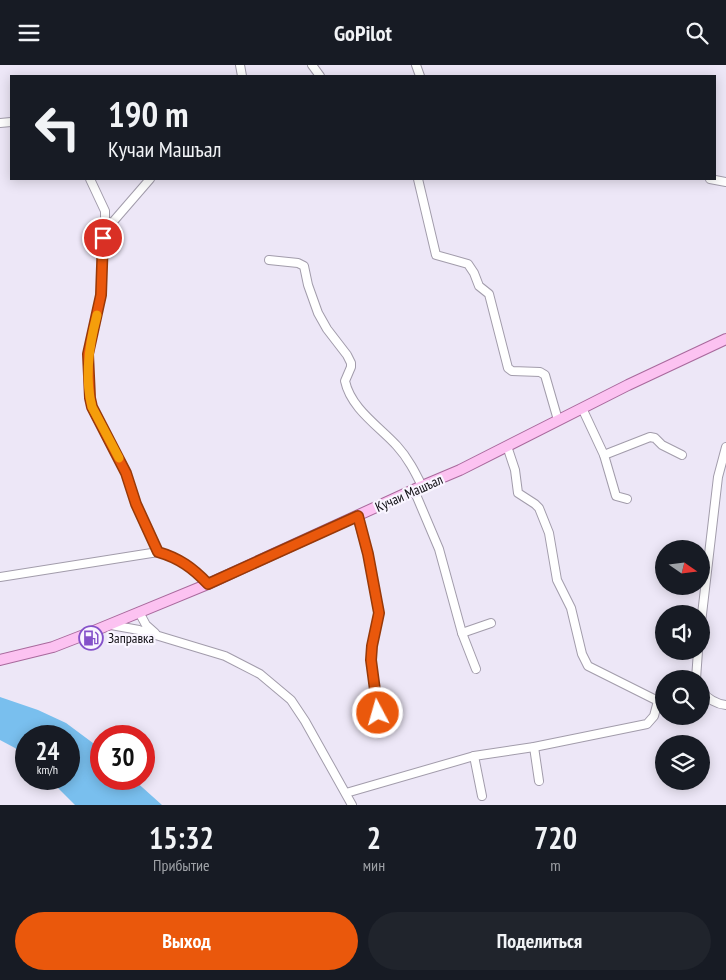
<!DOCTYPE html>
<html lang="ru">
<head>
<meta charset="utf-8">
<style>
	:root { --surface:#171b24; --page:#20242c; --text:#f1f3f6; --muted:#9ea1a6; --accent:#ea580c }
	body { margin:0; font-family:"PT Sans Narrow",sans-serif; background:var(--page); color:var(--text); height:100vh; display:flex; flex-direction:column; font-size:19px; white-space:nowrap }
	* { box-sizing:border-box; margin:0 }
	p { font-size:16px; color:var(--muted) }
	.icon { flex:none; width:28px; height:28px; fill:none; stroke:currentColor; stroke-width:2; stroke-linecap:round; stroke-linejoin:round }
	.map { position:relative; height:740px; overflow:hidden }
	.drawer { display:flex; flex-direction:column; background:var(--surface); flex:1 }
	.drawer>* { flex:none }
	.guide { position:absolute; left:10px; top:10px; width:706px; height:105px; border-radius:0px; box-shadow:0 2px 12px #0003; background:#171b24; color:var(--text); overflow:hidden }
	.needle { width:32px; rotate:104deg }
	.fabs { position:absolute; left:655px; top:475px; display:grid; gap:10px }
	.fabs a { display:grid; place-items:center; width:55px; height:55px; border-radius:50%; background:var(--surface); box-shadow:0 2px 12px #0003; font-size:25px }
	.speed { position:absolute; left:15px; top:660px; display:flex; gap:10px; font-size:25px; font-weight:700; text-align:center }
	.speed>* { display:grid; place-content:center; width:65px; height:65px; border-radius:50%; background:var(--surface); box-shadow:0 2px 12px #0003; line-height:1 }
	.speed small { font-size:12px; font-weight:400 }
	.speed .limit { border:8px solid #d22; background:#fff; color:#111 }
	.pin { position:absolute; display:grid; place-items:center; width:42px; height:42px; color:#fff; margin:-21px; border:2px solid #fff; border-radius:50%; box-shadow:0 1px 5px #0007 }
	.me { position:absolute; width:55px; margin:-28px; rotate:354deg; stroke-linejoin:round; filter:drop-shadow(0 0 4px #0008) }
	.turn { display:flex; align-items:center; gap:18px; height:105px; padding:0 15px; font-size:22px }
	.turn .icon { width:65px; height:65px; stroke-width:2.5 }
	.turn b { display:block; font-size:35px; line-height:42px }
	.eta { display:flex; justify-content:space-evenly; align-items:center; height:85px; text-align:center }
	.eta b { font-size:30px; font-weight:600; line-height:35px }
	.action { display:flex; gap:10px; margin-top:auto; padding:10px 15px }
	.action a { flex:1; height:58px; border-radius:30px; background:var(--accent); color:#fff; font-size:20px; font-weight:600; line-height:58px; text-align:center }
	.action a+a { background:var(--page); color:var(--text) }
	header { display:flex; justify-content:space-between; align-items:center; height:65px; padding:0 15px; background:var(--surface); font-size:22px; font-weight:600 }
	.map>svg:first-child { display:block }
</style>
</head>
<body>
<header><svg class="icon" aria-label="menu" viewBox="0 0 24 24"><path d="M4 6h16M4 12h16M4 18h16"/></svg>GoPilot<svg class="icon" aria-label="search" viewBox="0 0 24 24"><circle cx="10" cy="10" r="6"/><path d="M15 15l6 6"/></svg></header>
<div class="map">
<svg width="726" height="740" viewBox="0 0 726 740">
	<rect width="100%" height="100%" fill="#ede7f7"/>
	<path fill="#79bfee" d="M0 632 38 645 66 658 101 684V714H133L162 740H75L49 714H69V671H26V693L15 683 0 675Z"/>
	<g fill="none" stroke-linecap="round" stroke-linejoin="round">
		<g stroke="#a29cab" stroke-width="10">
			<g id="minor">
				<path d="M240 0 242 11"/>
				<path d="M312 0 320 11"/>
				<path d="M416 0 420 11"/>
				<path d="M0 58 11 57"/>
				<path d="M90 114 105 146V166"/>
				<path d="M150 114 105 166 103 173 101 230 88 289 90 333 92 342 126 408 136 439 158 487C179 493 193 503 208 519"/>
				<path d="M418 114 436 190 468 199 474 208 479 221 489 229 508 303 512 306 540 307 545 310 558 355"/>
				<path d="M710 114 726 117"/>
				<path d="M269 195 298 198 304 201 308 220 318 248 327 264 347 290 351 298V302L345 316C351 344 380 362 397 381 408 393 415 407 422 421"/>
				<path d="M582 343 604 390 616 431 627 434"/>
				<path d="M507 381 515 405 518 428 535 439 539 443 549 468 557 515 571 543 582 589 588 601 658 636"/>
				<path d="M604 390 650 372 655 373 662 380 682 390"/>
				<path d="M414 425 439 484 462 568 476 604"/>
				<path d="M357 451 368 489 379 548 372 581 371 595 378 649"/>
				<path d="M0 512 158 487"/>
				<path d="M139 547 146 560 155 568"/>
				<path d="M701 558 718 412 726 382"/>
				<path d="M111 560 139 565 225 591 260 609 291 635 305 656 352 740"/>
				<path d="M462 568 491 558"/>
				<path d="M696 614 698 586"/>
				<path d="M701 626C708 634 716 639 726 640"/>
				<path d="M534 682 539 716"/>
				<path d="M474 691 482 731"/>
				<path d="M346 728 474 691 534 682 647 659 654 651 658 636 664 637"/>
			</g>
		</g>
		<g stroke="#a8699c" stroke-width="12">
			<path id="major" d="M0 595 53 582 89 568 208 519 422 421 460 405 628 320 726 274"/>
		</g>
		<use href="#minor" stroke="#fff" stroke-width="8"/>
		<use href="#major" stroke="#fcc2f1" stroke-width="10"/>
	</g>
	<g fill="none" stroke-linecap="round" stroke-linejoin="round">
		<g stroke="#983908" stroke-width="12">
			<path id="route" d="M103 173 101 230 88 289 90 333 92 342 126 408 136 439 158 487C179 493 193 503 208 519L358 451 368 489 379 548 372 581 371 595 378 648"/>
		</g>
		<use href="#route" stroke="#ea580c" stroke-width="9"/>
		<path stroke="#f59e0b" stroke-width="9" d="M97 250C89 280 84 312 92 342L119 393"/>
	</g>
	<defs>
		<g id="fuel-ring" transform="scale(1.25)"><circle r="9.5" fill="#f9f5ff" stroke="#8552ca" stroke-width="1.5"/><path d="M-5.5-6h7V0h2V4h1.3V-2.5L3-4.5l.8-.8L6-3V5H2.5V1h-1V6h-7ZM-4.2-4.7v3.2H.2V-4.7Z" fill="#8552ca"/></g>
	</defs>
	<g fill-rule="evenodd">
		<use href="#fuel-ring" x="91" y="573"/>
	</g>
	<g text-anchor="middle" stroke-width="4.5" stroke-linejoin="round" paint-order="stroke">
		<g font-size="14" fill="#0f0d12" stroke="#f9f5ff">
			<text transform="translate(409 428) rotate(-24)" y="5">Кучаи Машъал</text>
		</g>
		<g font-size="14" fill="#0f0d12" stroke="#f9f5ff" text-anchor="start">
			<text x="108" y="578">Заправка</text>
		</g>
	</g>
</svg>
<div class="fabs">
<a><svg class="needle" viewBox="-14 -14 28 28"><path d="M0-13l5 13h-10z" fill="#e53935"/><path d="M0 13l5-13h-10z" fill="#9ea1a6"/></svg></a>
<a><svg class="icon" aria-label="sound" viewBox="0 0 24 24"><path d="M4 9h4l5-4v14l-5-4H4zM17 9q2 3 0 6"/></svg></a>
<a><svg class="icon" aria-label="search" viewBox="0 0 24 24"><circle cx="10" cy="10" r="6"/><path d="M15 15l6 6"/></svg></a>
<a><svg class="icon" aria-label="layers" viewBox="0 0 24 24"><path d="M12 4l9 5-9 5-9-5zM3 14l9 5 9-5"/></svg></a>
</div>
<div class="speed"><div>24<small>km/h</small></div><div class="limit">30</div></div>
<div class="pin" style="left:103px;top:173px;background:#d93025"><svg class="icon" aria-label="arrive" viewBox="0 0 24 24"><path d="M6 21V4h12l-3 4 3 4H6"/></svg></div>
<svg class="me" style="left:378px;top:648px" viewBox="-20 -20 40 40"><circle r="17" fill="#ea580c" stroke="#fff" stroke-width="3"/><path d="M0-11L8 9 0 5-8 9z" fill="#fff"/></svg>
<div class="guide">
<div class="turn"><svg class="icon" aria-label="left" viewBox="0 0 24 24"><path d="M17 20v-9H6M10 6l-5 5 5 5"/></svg><div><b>190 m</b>Кучаи Машъал</div></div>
</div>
</div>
<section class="drawer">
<div class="eta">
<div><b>15:32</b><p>Прибытие</p></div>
<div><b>2</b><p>мин</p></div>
<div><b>720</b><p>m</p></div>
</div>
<div class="action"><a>Выход</a><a>Поделиться</a></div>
</section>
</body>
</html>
